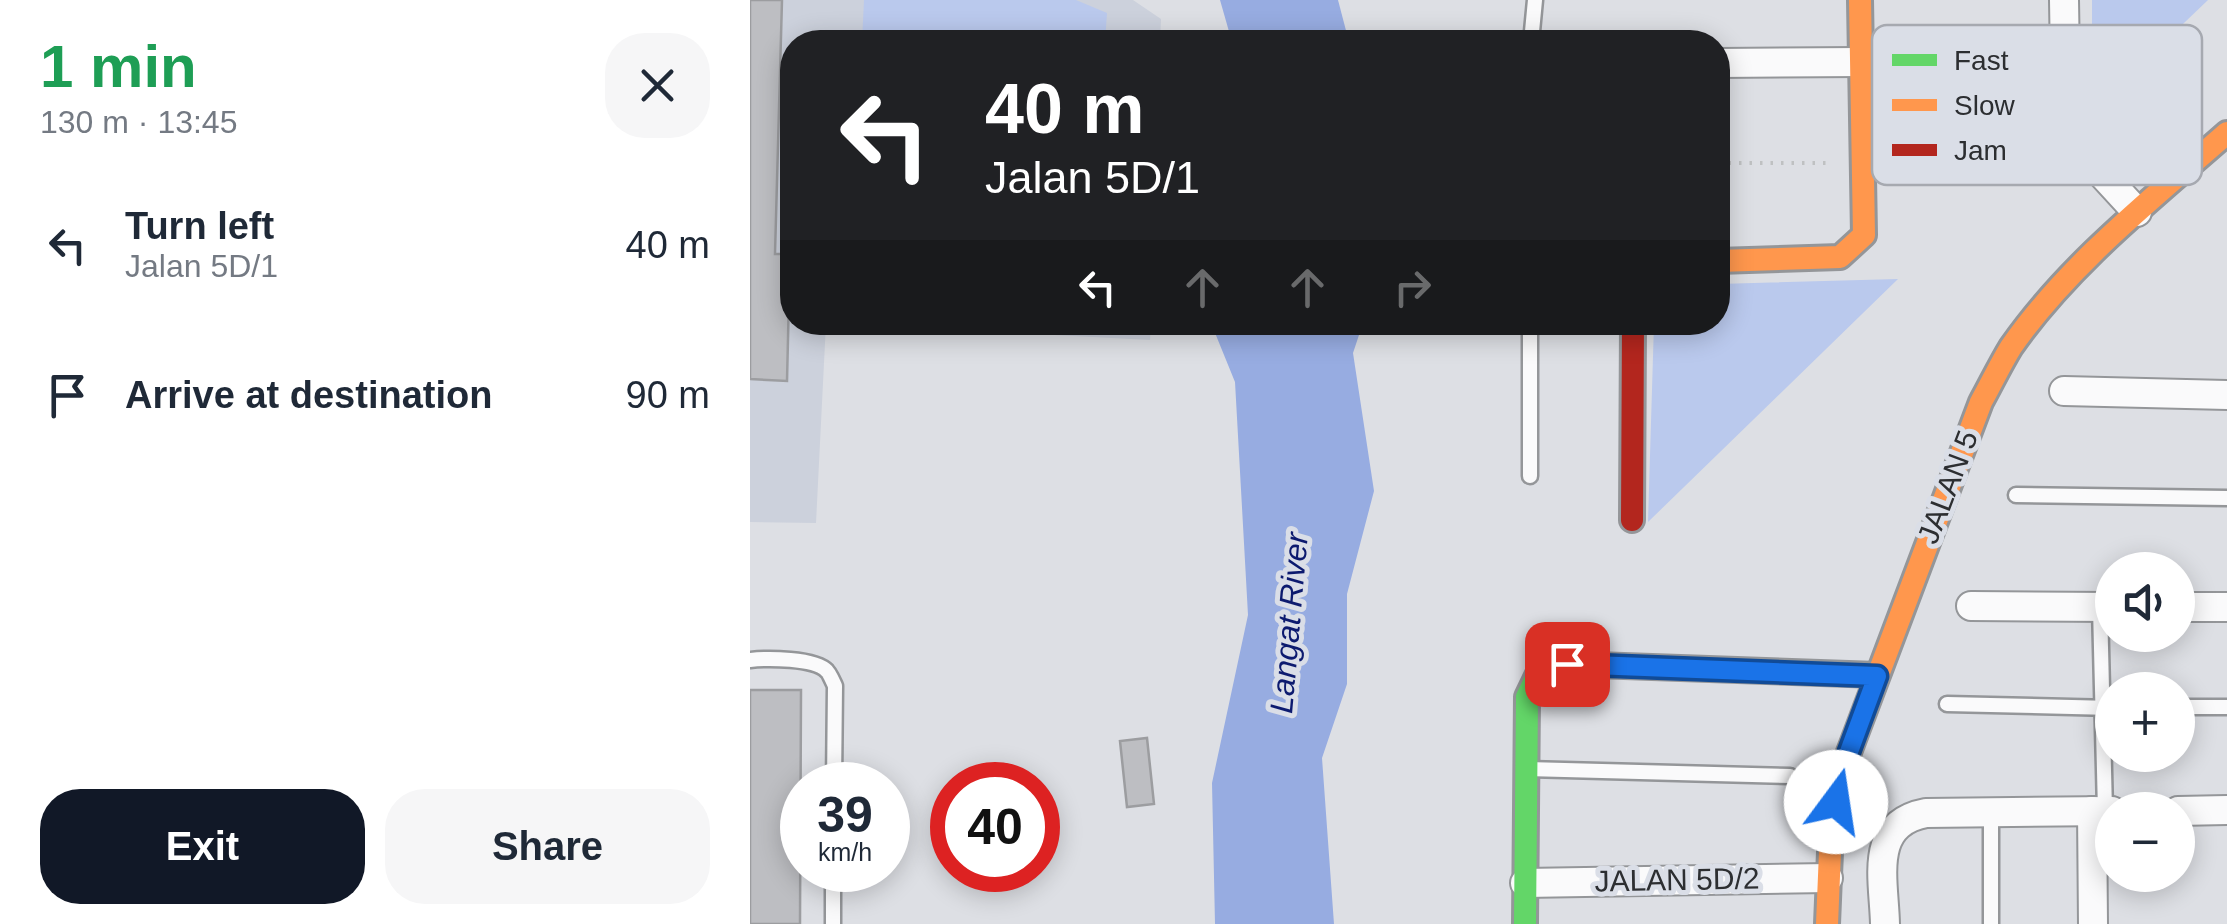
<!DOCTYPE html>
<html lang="en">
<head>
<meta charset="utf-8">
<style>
	:root { --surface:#fff; --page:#f6f6f7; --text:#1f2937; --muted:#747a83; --accent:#111827 }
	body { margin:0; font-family:Helvetica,sans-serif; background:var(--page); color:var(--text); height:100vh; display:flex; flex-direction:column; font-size:38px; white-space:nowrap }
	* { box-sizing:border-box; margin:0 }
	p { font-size:32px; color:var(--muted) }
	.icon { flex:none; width:55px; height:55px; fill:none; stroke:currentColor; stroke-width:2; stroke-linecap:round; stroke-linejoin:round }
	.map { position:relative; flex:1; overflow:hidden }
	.side { display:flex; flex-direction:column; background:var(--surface); width:750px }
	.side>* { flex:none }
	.guide { position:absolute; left:30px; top:30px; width:950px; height:305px; border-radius:40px; box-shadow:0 5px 25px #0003; background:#202124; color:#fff; overflow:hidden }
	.controls { position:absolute; left:1345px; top:552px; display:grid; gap:20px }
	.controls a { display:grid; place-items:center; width:100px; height:100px; border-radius:50%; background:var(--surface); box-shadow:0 5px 25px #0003; font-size:50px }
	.speed { position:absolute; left:30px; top:762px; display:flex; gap:20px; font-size:50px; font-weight:700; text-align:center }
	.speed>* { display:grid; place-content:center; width:130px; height:130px; border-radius:50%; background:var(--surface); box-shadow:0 5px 25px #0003; line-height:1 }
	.speed small { font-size:25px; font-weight:400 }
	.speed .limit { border:15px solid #d22; background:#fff; color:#111 }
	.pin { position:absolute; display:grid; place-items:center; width:85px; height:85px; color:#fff; margin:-42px; border-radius:20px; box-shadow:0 5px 15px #0006 }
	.me { position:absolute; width:110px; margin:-55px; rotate:14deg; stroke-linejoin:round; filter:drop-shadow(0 0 8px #0008) }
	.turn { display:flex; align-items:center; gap:35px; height:210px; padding:0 40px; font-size:45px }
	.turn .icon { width:130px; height:130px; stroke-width:2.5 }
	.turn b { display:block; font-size:70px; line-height:85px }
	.lanes { display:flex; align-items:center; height:95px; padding:0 40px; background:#0003; justify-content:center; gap:50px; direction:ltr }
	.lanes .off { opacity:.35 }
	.round { display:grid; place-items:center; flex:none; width:105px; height:105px; border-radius:40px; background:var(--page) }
	.summary { display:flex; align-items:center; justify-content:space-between; height:170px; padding:0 40px }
	h1 { font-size:60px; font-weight:700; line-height:75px; color:#1e9e55 }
	.button { display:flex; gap:20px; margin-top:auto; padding:20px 40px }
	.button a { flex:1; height:115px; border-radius:40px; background:var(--accent); color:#fff; font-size:40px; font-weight:700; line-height:115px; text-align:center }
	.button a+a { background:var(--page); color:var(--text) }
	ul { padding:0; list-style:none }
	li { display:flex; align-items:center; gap:30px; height:150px; padding:0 40px }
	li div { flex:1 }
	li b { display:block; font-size:38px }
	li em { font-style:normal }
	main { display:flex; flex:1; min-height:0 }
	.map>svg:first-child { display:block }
</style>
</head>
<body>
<main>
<section class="side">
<div class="summary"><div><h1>1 min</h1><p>130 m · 13:45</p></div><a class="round"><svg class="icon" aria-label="close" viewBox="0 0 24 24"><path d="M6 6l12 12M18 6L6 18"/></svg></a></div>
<ul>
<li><svg class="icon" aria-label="left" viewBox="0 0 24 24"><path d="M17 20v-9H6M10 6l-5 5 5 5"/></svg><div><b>Turn left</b><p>Jalan 5D/1</p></div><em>40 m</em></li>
<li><svg class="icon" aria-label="arrive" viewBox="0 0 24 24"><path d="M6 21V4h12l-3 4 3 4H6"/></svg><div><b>Arrive at destination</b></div><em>90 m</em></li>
</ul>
<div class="button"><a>Exit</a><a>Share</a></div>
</section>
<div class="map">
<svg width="1477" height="924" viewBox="0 0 1477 924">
	<rect width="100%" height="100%" fill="#dddfe4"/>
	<path fill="#ccd1dc" d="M0 0H383L411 19 410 42H42V322H401L400 340 76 323 66 523 0 522Z"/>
	<g fill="#bac9ed">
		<path d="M114 0H326L357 13 355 42H112Z"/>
		<path d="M1342 0H1458L1342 111Z"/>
		<path d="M1148 279 898 522 904 323 968 322V284Z"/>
	</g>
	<g fill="#97ace1">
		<path d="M470 0H588L599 42H482Z"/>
		<path d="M461 323H613L603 353 624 491 597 594V684L572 758 584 924H465L462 783 498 615 485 382Z"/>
	</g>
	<g fill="#bdbec2" stroke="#9c9da0" stroke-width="2.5">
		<path d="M0 0H32L25 254H40L37 381 0 379Z"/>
		<path d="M0 690H51L50 924H0Z"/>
		<path d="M397 738 404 804 377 807 370 741Z"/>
	</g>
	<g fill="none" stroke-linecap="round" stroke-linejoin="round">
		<g stroke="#949699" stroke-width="19">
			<g id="lane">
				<path d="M781 42 785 0"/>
				<path d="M780 476V322"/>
				<path d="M1266 495 1477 498"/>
				<path d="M1350 607 1355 811"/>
				<path d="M0 660C17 658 65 658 77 671 79 672 84 684 85 686L84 785"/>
				<path d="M1197 704 1362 708"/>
				<path d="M1428 707H1477"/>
				<path d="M777 769 1040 776"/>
				<path d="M1241 812V924"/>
				<path d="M83 924V870"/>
			</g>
		</g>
		<g stroke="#949699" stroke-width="32">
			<g id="street">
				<path d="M1314 0 1316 124 1319 138 1387 212"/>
				<path d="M968 63 1111 62"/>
				<path d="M1314 391 1477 395"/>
				<path d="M1221 606 1362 607"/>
				<path d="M1428 607H1477"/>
				<path d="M1342 811 1343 924"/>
				<path d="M1428 811 1477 810"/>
				<path d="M775 883 1078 878"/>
				<path d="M1135 924C1134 879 1118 824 1176 813L1362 811"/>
			</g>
		</g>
		<g stroke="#949699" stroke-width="28">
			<path id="fast" d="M775 924 777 697 789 672 817 664 1127 675"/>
		</g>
		<g stroke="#949699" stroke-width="28">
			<g id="slow">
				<path d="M968 261 1090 257 1114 235 1110 0"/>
				<path d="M1077 924 1081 828 1090 776 1231 402C1241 384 1250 365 1261 347 1318 265 1402 199 1477 133"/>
			</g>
		</g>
		<g stroke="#949699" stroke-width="28">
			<path id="jam" d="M882 520 883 322"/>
		</g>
		<path stroke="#bfc1c2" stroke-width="4" stroke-dasharray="2.5 8" stroke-linecap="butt" d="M968 163H1079"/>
		<use href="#lane" stroke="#fafafb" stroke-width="14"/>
		<use href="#street" stroke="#fafafb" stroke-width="28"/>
		<use href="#fast" stroke="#63d668" stroke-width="22"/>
		<use href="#slow" stroke="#ff974d" stroke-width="22"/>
		<use href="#jam" stroke="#b3261e" stroke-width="22"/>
	</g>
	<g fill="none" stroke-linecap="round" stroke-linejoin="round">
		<g stroke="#114b97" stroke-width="25">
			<path id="route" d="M817 664 1127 676 1090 776 1086 802"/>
		</g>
		<use href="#route" stroke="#1a73e8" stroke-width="18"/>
	</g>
	<g text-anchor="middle" stroke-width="10" stroke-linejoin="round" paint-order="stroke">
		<g font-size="30" fill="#2c2e31" stroke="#dadee7">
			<text transform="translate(1198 487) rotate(-69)" y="10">JALAN 5</text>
			<text transform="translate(927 880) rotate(-1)" y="10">JALAN 5D/2</text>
		</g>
		<g font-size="32" font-style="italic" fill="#0c1a6f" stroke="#dadee7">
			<text transform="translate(539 623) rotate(-85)" y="11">Langat River</text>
		</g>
	</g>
	<rect x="1122" y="25" width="330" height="160" rx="15" fill="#dadee7" stroke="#a6a9b0" stroke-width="2.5"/>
	<rect x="1142" y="54" width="45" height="12" fill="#63d668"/>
	<rect x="1142" y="99" width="45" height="12" fill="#ff974d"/>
	<rect x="1142" y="144" width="45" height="12" fill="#b3261e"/>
	<g font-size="28" fill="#2c2e31">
		<text x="1204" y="70">Fast</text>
		<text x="1204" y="115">Slow</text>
		<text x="1204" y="160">Jam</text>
	</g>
</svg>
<div class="controls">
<a><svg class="icon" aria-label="sound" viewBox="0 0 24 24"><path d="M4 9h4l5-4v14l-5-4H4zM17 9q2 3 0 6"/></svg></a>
<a>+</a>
<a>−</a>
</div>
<div class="speed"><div>39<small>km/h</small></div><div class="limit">40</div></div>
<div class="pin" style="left:817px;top:664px;background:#d93025"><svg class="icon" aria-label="arrive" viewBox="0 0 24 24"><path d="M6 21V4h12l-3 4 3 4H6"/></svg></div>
<svg class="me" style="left:1086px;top:802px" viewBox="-20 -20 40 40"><circle r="19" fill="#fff"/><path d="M0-13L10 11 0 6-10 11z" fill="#1a73e8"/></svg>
<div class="guide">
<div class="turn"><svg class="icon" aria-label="left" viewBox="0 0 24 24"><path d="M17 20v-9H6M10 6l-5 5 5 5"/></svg><div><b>40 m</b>Jalan 5D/1</div></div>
<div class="lanes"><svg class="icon" aria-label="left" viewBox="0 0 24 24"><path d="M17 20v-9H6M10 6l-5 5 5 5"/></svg><svg class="icon off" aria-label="ahead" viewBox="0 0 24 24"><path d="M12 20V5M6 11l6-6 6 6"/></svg><svg class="icon off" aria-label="ahead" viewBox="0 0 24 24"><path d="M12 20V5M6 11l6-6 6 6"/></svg><svg class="icon off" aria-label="right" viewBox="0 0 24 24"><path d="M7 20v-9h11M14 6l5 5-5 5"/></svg></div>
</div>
</div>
</main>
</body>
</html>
